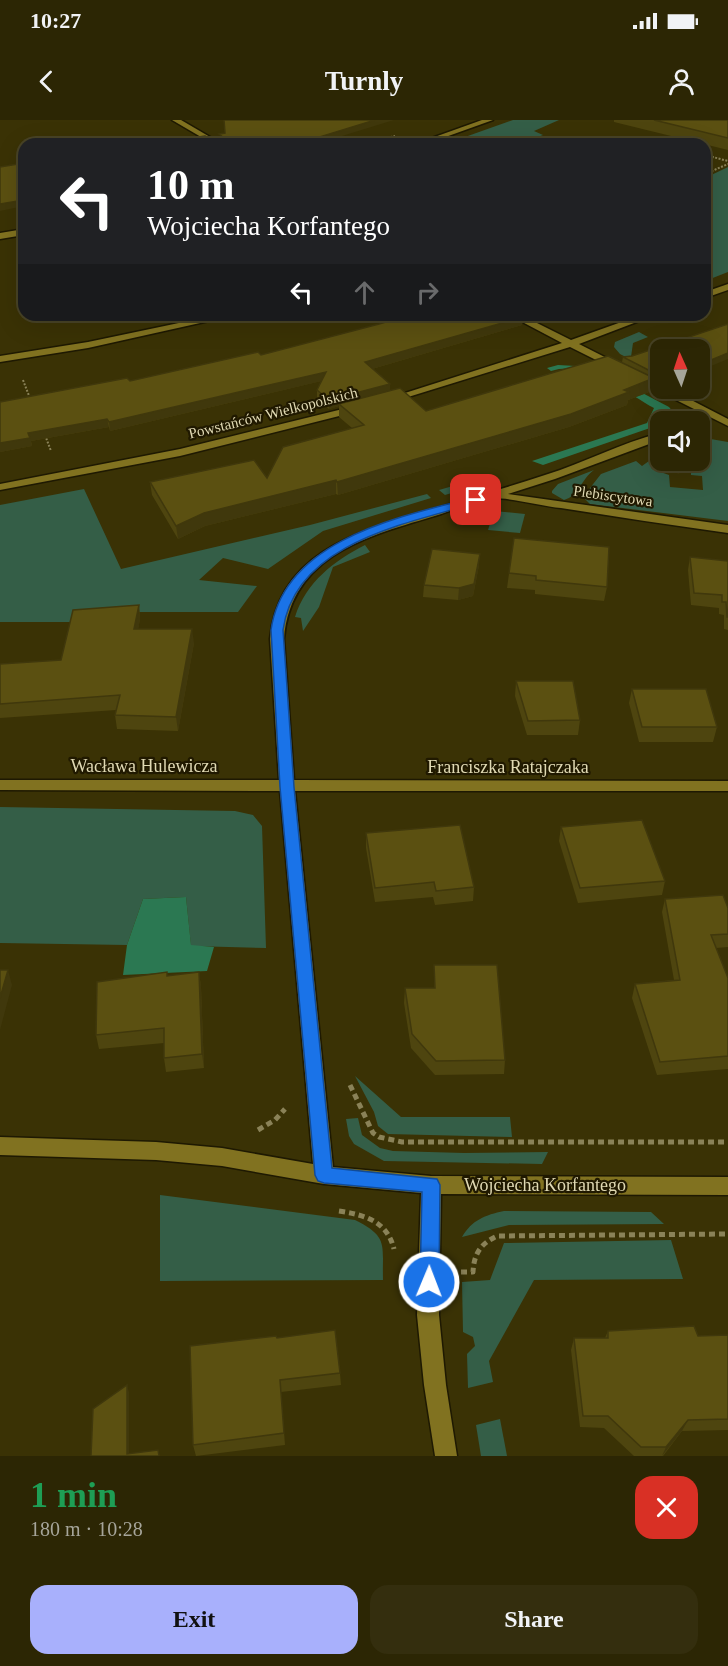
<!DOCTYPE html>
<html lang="en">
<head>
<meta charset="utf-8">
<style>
	:root { --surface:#2c2604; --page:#342e0e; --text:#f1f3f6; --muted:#a6a59a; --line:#484326; --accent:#a8b0fc }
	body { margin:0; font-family:Georgia,serif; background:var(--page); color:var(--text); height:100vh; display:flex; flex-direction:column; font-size:22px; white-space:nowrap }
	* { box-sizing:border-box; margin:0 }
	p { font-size:20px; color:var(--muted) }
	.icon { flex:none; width:33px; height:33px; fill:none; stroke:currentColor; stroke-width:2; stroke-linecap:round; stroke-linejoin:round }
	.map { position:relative; height:1336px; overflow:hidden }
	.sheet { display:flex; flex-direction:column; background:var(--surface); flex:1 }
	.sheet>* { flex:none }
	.guide { position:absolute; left:18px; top:18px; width:693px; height:183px; border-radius:18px; box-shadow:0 6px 24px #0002,0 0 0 2px var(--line); background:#202124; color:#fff; overflow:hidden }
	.needle { width:39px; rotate:357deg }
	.tools { position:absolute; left:650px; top:219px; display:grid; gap:12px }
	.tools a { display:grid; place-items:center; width:60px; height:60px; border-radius:12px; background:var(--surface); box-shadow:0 6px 24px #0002,0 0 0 2px var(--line); font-size:30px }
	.pin { position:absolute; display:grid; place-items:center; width:51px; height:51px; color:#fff; margin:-26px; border-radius:12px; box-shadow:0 3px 9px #0006 }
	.me { position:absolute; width:66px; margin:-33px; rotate:1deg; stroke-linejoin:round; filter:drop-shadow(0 0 4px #0008) }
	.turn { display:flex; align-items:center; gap:21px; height:126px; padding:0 30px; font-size:27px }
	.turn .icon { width:78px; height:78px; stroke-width:2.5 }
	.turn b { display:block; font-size:42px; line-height:51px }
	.lanes { display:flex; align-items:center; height:57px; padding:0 30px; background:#0003; justify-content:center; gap:30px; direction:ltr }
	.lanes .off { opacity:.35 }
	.round { display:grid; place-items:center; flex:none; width:63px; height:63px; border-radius:18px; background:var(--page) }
	.summary { display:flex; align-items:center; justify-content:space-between; height:102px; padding:0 30px }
	h1 { font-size:36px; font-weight:800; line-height:45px; color:#1e9e55 }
	.action { display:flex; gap:12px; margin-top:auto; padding:12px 30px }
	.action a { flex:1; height:69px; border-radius:18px; background:var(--accent); color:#111; font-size:24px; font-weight:800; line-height:69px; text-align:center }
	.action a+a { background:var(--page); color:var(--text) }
	.status { display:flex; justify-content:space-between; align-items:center; height:42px; padding:0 30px; background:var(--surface); direction:ltr }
	.status svg { height:16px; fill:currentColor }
	header { display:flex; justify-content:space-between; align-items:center; height:78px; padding:0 30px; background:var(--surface); font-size:27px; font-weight:800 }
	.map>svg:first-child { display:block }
</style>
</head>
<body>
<div class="status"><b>10:27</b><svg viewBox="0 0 49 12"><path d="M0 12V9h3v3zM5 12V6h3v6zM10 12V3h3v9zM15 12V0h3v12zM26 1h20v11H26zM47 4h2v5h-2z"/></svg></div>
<header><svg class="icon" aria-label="back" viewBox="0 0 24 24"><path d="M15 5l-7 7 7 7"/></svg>Turnly<svg class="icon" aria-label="person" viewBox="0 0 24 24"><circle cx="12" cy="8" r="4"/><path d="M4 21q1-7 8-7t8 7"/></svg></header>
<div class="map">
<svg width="728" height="1336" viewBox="0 0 728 1336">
	<rect width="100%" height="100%" fill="#3a3205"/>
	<g fill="#345e47">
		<path d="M513 0H559L534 11 543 15 522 23 459 24 464 22 461 20 465 17Z"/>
		<path d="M728 47V152L705 161V58Z"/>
		<path d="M639 212 648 217 633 223 631 237 660 255 620 234 614 227 615 222Z"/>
		<path d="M699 317 728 322V401L590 384 583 377 601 354 636 341 642 346 649 341 652 349 669 355 670 367 703 370 702 356 691 355V350L667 341 699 340V333L708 329 699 324Z"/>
		<path d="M594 350C581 359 579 376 564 380L552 373V371L558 364Z"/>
		<path d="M491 355 496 360 445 375 439 370Z"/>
		<path d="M84 369 121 449 310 405 427 374 431 378 323 411 268 449 223 438 199 460 257 466 238 492H97L92 502H0V385Z"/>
		<path d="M494 391 525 394 520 413 488 410Z"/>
		<path d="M365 425 370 432 333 447 319 487 303 511 301 498 295 497C306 462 334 441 365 425Z"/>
		<path d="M0 687 235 691 253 695 262 706 266 828 191 826 186 777 143 779 127 825 0 823Z"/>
		<path d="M355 956 401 997H510L512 1017 388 1014 378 1006 374 992Z"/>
		<path d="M358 998 362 1015 380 1028 393 1031 464 1033 548 1032 542 1044 384 1041 354 1024 349 1016 346 999Z"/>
		<path d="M160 1075 355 1100C389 1117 382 1124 383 1160L160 1161Z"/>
		<path d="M504 1091 651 1092 664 1104 509 1105 462 1117C472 1100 485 1095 504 1091Z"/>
		<path d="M671 1120 683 1159 534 1160 489 1241 493 1262 468 1268 467 1234 475 1226 473 1217 463 1212 462 1162 490 1160 504 1123Z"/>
		<path d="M500 1299 507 1336H481L476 1305Z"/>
	</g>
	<g fill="#2b7852">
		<path d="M558 245 593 247 669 287 674 293V297L660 302V304L650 308 543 345 532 341 647 303 654 288C625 272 586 239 551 251L547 248Z"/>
		<path d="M186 777 191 825 214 827 207 851 123 855 127 825 143 779Z"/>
	</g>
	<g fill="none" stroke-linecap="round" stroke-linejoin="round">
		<g stroke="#1e1902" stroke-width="3">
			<g id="minor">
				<path d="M172 0H181L222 24H213Z"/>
				<path d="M482 0H493L426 24H415Z"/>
				<path d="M24 109V115L0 119V113Z"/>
				<path d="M728 164V170L705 178V172Z"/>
				<path d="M217 195H236L88 228 0 242V236L88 222Z"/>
				<path d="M509 195H521L571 220 641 195H655L579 224 660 265V268H668L728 299V306L570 227 392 282 383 280 562 223Z"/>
				<path d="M359 285 363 286V290L180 336 0 370V364L180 329Z"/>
				<path d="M660 313V320L555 359 508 374 728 405V413C672 405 617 397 561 388 543 386 511 378 494 378 482 378 451 391 438 395 369 416 291 434 284 519L294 660 728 661V671H295L333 1047 431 1056 728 1057V1075L441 1074 439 1195 446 1265 457 1336H435L424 1265 417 1195 421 1073 324 1064 222 1046 156 1040 0 1035V1017L156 1022 222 1028 313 1044 280 671 0 670V660H279L270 519C278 433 357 412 427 391 466 379 506 368 545 355 584 343 621 323 660 313Z"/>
			</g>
		</g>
		<g stroke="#8a8258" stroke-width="2" stroke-dasharray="2 1.5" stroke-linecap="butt">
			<path d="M363 24 395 16"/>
			<path d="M705 35 728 41"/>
			<path d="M705 54 728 44"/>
			<path d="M257 200 282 195"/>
			<path d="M23 260 31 281"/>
			<path d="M45 315 51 331"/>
			<path d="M661 344 680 353"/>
		</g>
		<g stroke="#8a8258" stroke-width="5" stroke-dasharray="6 4" stroke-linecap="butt">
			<path d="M350 965 373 1013 379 1017 402 1022H728"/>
			<path d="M258 1010 275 1000 285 989"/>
			<path d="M339 1091C365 1095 387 1101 394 1129"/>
			<path d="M461 1152H473C474 1134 480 1124 497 1116L728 1114"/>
		</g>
		<use href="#minor" fill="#817220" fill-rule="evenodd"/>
	</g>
	<g fill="#4e450f">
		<path d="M614 0H728V30L614 2Z"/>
		<path d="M526 195H593L548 196 536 200Z"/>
		<path d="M523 197 522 205 372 249 390 271 426 291 622 242 623 237 632 236 660 230V264L653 260 652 271 628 280 627 285 569 307 338 375 336 374 205 406 178 419 152 375 150 362 267 358 352 308 339 297V286L329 289 317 278V270L321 261 110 311 109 307 31 321 32 326 0 332V282L130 261 261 235Z"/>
		<path d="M514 418 607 467 604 481 535 474V470L507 468Z"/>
		<path d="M690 437 728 441V510L724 509V495L719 494V488L691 485 688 450Z"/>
		<path d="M479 445 473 476 458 480 423 477 424 465Z"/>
		<path d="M139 485 140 499 138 509 194 523 178 611 117 609 115 595 116 590 0 598V544L61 540Z"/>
		<path d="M516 561 580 600 578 615H527L515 576Z"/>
		<path d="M632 569 717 607 713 622H639L629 583Z"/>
		<path d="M561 707 665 761 662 775 578 783 559 721Z"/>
		<path d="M366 713 474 767 473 781 435 785 433 777 375 782 366 728Z"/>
		<path d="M665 779 728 788V827L716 828 728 858V949L657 955 632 878 635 864 674 860 662 792Z"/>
		<path d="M434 845 505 940 504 954 435 955 411 928 404 883 405 868H434Z"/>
		<path d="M199 852 201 867 204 948 166 952 164 938V923L99 929 96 915 168 856Z"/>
		<path d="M608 1211 698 1216 728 1215V1310L682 1311 663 1336H634L604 1308 580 1307 571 1230 574 1218H605Z"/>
		<path d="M277 1218 340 1253 341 1265 281 1272 285 1325 196 1336 193 1325Z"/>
	</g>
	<g fill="#40380c">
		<path d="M375 0H394L316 24H297Z"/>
		<path d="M24 80V86L0 91V84Z"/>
		<path d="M537 195H548V196L536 200Z"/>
		<path d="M523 197 522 205 365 251V242Z"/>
		<path d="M728 233V239L699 251V245Z"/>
		<path d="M326 252V260L110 311 109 302Z"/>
		<path d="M654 258 652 271 628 280 627 285 569 307 338 375 337 362 624 270Z"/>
		<path d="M390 264V272L339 284V286L329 289V280Z"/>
		<path d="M107 299 109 307 31 321 32 326 0 332V323L28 313Z"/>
		<path d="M336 360V374L205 406 178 419 176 406 204 393Z"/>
		<path d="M480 434 479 445 473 476 458 480 459 468Z"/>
		<path d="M139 485 140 499 136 522 134 509Z"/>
		<path d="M192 509 194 523 178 611 176 597Z"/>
		<path d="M8 850 12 865 0 910V878Z"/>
		<path d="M199 852 201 867 204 948 202 934Z"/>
		<path d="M127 1265 129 1272V1336L127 1334Z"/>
		<path d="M688 1300 682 1311 662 1336 666 1327Z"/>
	</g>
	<g fill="#5b5011" stroke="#40380c" stroke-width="1.5">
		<path d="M224 0H375L297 24H153L205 16 213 20H222L224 18 219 14 225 13Z"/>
		<path d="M654 0H728V18Z"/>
		<path d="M24 43V80L0 84V47Z"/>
		<path d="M410 195H520L523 197 365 242 390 264 329 280 317 270 326 252 109 302 107 299 28 313 30 318 0 323V282L127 258 130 261 258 232 261 235 379 204Z"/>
		<path d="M728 204V233L699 245V230H660V256L623 237 632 236Z"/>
		<path d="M608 236 654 258 624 270 629 272 571 294 337 362 336 360 204 393 176 406 150 362 254 340 267 358 283 327 364 305 339 284 400 268 426 291Z"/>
		<path d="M514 418 609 427 607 467 536 460V456L509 453Z"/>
		<path d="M432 429 480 434 474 464 459 468 424 465Z"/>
		<path d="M690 437 728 441V497H727L726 482H722V475L694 473Z"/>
		<path d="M139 485 134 509H192L176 597 115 595 120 575 0 584V544L61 540 73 490Z"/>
		<path d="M516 561H573L580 600 528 601Z"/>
		<path d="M632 569H706L717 607H642Z"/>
		<path d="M642 700 665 761 580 768 561 707Z"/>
		<path d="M460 705 474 767 436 771 434 762 375 768 366 713Z"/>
		<path d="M723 775 728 788V814L711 815 728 858V936L660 942 635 864 680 860 665 779Z"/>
		<path d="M434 845H497L505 940 436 941 412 914 405 868H435Z"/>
		<path d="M0 850H8L0 878Z"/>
		<path d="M167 852V856L199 852 202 934 164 938V908L96 915 97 862Z"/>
		<path d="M694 1206 698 1216 728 1215V1299L688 1300 666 1327H641L608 1296H583L574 1218H608V1211Z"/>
		<path d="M335 1210 340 1253 280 1260 284 1313 193 1325 190 1226 276 1216 277 1218Z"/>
		<path d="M127 1265V1334L158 1330 159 1336H91L93 1289Z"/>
	</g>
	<path fill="#1a73e8" stroke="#114b97" stroke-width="1.5" d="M476 377 482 380 480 382C409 403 295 422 283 510L294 667 332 1048 437 1059 440 1065 439 1162 436 1169 429 1171 422 1169 420 1162 422 1072 324 1063 318 1061 315 1055 280 667 271 510C284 419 402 396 476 377Z"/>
	<g text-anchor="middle" stroke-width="4.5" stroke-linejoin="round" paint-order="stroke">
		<g font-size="15" fill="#e0d9b3" stroke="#201900">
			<text transform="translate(273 293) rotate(-14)" y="5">Powstańców Wielkopolskich</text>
			<text transform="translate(613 376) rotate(8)" y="5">Plebiscytowa</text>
		</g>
		<g font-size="18" fill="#e0d9b3" stroke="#201900">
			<text x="144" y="652">Wacława Hulewicza</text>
			<text x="508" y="653">Franciszka Ratajczaka</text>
			<text x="545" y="1071">Wojciecha Korfantego</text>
		</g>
	</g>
</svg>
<div class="tools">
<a><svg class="needle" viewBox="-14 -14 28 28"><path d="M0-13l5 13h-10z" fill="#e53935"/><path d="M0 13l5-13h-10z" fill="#a6a59a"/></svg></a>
<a><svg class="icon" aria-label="sound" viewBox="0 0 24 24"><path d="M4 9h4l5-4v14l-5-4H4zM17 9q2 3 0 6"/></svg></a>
</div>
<div class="pin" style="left:476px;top:380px;background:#d93025"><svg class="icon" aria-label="arrive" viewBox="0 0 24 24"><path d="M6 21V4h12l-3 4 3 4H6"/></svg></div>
<svg class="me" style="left:429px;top:1162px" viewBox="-20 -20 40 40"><circle r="17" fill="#1a73e8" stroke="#fff" stroke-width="3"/><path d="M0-11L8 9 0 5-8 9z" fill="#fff"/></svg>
<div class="guide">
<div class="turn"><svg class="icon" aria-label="left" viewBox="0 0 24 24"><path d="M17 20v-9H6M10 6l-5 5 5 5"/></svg><div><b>10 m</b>Wojciecha Korfantego</div></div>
<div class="lanes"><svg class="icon" aria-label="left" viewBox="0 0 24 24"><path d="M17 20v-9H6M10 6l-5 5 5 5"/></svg><svg class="icon off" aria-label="ahead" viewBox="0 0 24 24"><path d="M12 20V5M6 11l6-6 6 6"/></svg><svg class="icon off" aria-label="right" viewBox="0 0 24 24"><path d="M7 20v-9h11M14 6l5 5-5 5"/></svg></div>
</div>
</div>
<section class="sheet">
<div class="summary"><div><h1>1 min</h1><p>180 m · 10:28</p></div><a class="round" style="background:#d93025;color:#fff"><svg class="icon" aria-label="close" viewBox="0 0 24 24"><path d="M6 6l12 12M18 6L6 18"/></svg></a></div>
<div class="action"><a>Exit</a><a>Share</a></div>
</section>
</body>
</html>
